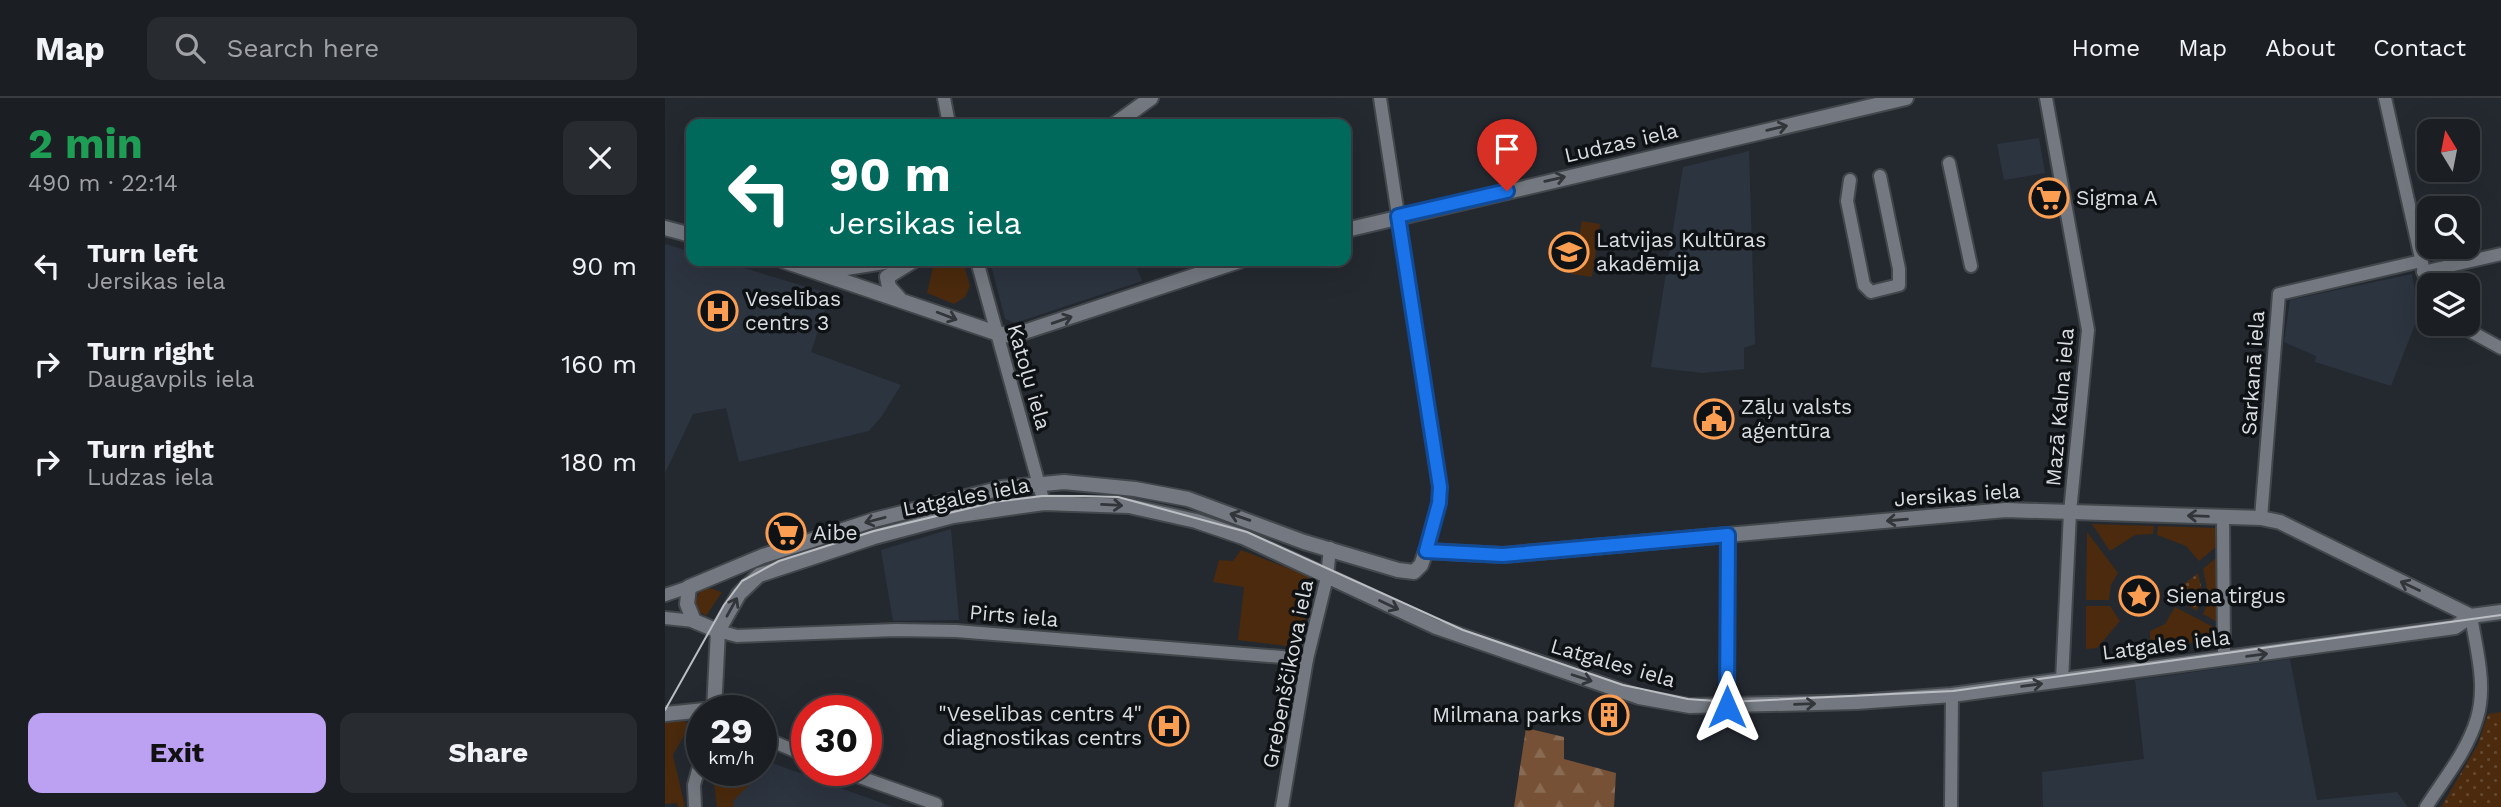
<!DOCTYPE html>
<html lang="en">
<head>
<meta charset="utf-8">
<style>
	:root { --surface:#1b1f24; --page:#282c31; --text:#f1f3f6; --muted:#a0a2a6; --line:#393d41; --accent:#bca0f2 }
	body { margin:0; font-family:"Work Sans",sans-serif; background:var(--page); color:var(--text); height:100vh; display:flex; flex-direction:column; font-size:26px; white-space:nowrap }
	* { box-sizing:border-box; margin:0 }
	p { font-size:23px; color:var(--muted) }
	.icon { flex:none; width:38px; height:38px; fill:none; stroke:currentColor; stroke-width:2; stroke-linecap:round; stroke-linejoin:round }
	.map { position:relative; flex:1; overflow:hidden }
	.side { display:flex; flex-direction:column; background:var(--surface); width:665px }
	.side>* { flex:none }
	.top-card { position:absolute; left:21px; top:21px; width:665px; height:147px; border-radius:14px; box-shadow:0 7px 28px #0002,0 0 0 2px var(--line); background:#00695c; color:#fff; overflow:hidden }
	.needle { width:46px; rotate:350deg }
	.buttons { position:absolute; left:1752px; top:21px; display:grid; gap:14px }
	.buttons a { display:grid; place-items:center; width:63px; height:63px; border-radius:14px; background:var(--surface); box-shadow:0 7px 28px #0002,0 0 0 2px var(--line); font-size:35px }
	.speed { position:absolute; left:21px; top:597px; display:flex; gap:14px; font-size:35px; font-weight:700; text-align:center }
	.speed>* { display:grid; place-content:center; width:91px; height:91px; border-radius:50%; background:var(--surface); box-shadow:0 7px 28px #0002,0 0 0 2px var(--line); line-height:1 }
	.speed small { font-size:18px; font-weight:400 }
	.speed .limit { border:10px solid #d22; background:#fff; color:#111 }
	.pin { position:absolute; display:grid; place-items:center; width:60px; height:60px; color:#fff; margin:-72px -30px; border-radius:50% 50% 50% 0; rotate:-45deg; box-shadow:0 0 7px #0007 }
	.pin .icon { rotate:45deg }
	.me { position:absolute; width:77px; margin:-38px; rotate:0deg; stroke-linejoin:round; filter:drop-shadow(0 0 5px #0008) }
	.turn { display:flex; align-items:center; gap:24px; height:147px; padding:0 28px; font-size:32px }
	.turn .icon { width:91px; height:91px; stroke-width:2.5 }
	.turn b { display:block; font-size:49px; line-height:60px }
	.round { display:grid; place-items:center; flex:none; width:74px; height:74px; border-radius:14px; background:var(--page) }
	.summary { display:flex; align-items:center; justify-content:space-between; height:119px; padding:0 28px }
	h1 { font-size:42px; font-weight:700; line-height:52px; color:#1e9e55 }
	.primary-button { display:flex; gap:14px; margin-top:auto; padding:14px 28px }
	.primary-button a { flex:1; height:80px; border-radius:14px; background:var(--accent); color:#111; font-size:28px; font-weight:700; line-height:80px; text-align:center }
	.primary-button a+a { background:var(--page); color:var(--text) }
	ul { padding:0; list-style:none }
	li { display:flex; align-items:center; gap:21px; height:98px; padding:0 28px }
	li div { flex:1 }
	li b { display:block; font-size:26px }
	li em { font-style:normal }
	header { display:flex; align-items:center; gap:42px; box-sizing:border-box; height:98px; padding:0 35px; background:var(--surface); border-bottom:2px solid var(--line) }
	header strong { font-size:33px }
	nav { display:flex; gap:38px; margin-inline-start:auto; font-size:24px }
	.search { width:490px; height:63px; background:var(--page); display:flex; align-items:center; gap:18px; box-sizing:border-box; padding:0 24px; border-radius:14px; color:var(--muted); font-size:26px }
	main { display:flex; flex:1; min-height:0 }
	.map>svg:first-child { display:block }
</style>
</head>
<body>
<header>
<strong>Map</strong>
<div class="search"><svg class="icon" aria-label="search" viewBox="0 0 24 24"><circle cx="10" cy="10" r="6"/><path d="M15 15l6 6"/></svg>Search here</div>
<nav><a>Home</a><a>Map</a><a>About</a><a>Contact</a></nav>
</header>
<main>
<section class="side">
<div class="summary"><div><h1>2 min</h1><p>490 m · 22:14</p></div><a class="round"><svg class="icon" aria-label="close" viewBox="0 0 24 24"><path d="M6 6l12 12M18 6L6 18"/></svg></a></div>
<ul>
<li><svg class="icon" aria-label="left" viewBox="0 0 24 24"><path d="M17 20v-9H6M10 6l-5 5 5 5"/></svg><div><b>Turn left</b><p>Jersikas iela</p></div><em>90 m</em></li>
<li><svg class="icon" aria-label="right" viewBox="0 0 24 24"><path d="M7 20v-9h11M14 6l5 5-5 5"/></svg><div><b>Turn right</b><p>Daugavpils iela</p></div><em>160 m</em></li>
<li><svg class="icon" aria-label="right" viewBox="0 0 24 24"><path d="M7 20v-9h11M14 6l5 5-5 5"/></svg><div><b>Turn right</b><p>Ludzas iela</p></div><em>180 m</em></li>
</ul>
<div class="primary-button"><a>Exit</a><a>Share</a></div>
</section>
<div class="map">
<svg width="1836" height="709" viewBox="0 0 1836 709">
	<defs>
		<pattern id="forest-firs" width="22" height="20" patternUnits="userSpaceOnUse" patternTransform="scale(1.75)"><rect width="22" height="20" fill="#765135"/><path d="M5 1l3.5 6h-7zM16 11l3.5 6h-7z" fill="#896a52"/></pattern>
		<pattern id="park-dots" width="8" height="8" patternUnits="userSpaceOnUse" patternTransform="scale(1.75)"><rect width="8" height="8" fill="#4b2a0d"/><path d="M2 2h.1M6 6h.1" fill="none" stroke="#644830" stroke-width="1.8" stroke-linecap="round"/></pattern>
	</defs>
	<rect width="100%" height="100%" fill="#242930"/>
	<g fill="#2c343f">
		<path d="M1374 40 1380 75 1339 82 1332 46Z"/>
		<path d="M1084 53 1090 246 1079 250V271L1038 275 986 269 1018 69Z"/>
		<path d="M0 146 26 154V163H56L165 196 146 254 236 287 217 318 204 333 74 364 61 310 28 316 0 375Z"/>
		<path d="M325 163H469L477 183 350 225 340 221Z"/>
		<path d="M1747 176 1754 216 1726 288 1650 264 1651 258 1619 244 1625 202Z"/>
		<path d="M286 431 294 522 228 523 216 452Z"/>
		<path d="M1625 561 1652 702 1732 694 1743 709H1378L1377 674 1479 661 1470 582Z"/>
		<path d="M96 661 228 709H53L96 672Z"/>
	</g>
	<g fill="#4b2a0d">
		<path d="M917 123 935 126 927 179 906 176Z"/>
		<path d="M287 163 298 164 305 188 300 199 289 206 262 195 268 169Z"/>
		<path d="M1427 426 1489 428 1488 436 1470 437 1445 453Z"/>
		<path d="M1493 428 1551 430 1552 448 1534 463 1521 448 1492 437Z"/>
		<path d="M1422 434 1453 475 1446 487 1444 502H1421Z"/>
		<path d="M576 452 643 478 646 491 636 545 630 549 573 542 579 489 548 484 554 462 568 463Z"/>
		<path d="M1551 460 1552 461V524L1538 516 1544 500 1538 471Z"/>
		<path d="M41 489 57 494 41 518 33 513 29 505 36 491Z"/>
		<path d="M1421 508H1445L1455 523 1432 550 1421 551Z"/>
		<path d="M1510 509 1552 531 1551 541 1485 551V533L1500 526Z"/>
		<path d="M16 621 22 625V632L8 657 20 709H13L12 705 0 706V624Z"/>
		<path d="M96 660 106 665 68 703 69 709H52L49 685 51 672H96Z"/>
	</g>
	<path fill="url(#forest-firs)" d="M861 630 899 639V661L951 675 949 709H849Z"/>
	<g fill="url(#park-dots)">
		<path d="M1533 475 1537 492 1532 513 1513 502V491Z"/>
		<path d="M1836 614V709H1776L1813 646 1823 616Z"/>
	</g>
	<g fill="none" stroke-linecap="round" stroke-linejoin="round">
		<g stroke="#42474c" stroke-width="16">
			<g id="minor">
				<path d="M279 0 284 26"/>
				<path d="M715 0 775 389 774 405 761 453"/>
				<path d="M1381 0 1423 232 1405 414 1397 583"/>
				<path d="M1720 0 1764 196"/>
				<path d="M1284 65 1306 168"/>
				<path d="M1185 82 1182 103 1199 187 1206 194 1234 187V171L1215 78"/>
				<path d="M312 163 379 405"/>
				<path d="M1758 174 1836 156"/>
				<path d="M1792 226 1836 250"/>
				<path d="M1558 419 1559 559"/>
				<path d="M1596 420 1614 196 1756 163"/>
				<path d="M0 497 24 489"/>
				<path d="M0 520 29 523"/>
				<path d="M53 533 72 538 231 532 291 533 642 561"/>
				<path d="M1062 609 1063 437"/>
				<path d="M96 634 109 644 142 658"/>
				<path d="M175 672 271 706"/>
				<path d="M30 709 29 687 37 658"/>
				<path d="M617 709 642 561 662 479 665 450"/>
				<path d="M1286 709 1287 597"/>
				<path d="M1761 709C1779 681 1803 652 1812 620 1822 587 1811 550 1806 518"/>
			</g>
		</g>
		<g stroke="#42474c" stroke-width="18">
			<g id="tertiary">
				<path d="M450 26 486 0"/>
				<path d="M0 130 26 137"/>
				<path d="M681 132 1241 0"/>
				<path d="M119 163 331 235 347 238 574 163"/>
				<path d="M156 174 225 163"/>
				<path d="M234 200 224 189 222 179 248 163"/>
				<path d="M53 533 29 523 22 506 24 489 98 458 209 422 337 390 399 384 470 391 523 401 639 444 733 472 749 474 756 467 761 453 838 457 1341 412 1596 420 1615 424 1806 518"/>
				<path d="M49 612 53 533 74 496 94 477 209 439 288 418 379 405 464 408 531 423 578 439 771 529 974 599 1025 608 1192 604 1287 597 1790 529 1806 518 1836 514"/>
				<path d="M0 616 40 612"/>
			</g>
		</g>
		<use href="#minor" stroke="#747981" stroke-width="12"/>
		<use href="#tertiary" stroke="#747981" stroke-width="14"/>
		<path stroke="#bbbec3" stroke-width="2" d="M0 612 59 507 77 483 114 463 209 433 330 404 377 398H418L453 399 582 434 798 532 958 587 1023 601 1063 604 1288 593 1836 517"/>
	</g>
	<defs><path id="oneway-shaft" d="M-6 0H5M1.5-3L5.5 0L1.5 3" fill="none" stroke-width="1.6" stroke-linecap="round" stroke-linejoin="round" transform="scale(1.75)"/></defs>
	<g stroke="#32363a">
		<use href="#oneway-shaft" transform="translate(1112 30) rotate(-13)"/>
		<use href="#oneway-shaft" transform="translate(890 81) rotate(-13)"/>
		<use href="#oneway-shaft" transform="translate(282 218) rotate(21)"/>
		<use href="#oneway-shaft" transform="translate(397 222) rotate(-19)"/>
		<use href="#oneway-shaft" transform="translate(447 407) rotate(3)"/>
		<use href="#oneway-shaft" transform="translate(1533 418) rotate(-178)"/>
		<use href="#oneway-shaft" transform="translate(575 419) rotate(-161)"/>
		<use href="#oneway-shaft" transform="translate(210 422) rotate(165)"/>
		<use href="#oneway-shaft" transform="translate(1232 422) rotate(175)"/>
		<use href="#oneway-shaft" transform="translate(1745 488) rotate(-155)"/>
		<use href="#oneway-shaft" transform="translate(724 507) rotate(25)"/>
		<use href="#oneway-shaft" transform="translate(67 509) rotate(-61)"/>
		<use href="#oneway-shaft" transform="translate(1592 557) rotate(-8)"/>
		<use href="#oneway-shaft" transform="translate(917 580) rotate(18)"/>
		<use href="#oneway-shaft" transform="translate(1367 587) rotate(-8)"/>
		<use href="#oneway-shaft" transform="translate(1140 606) rotate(-2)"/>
	</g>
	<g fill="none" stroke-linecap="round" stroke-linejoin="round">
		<g stroke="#114b97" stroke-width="18">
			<path id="route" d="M842 93 733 118 775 389 774 405 761 453 838 457 1063 437 1062 609"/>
		</g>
		<use href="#route" stroke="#1a73e8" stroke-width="12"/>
	</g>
	<defs>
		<g id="supermarket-ring" transform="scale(2.0125)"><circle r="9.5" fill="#0f1214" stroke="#fb9e52" stroke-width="1.5"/><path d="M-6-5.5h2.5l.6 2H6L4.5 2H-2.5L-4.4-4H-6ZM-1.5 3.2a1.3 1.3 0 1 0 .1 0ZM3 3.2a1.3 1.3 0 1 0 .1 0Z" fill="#fb9e52"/></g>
		<g id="university-ring" transform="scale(2.0125)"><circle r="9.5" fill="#0f1214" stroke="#fb9e52" stroke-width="1.5"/><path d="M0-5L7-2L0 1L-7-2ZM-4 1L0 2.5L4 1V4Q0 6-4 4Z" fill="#fb9e52"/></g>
		<g id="hospital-ring" transform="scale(2.0125)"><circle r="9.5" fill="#0f1214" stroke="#fb9e52" stroke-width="1.5"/><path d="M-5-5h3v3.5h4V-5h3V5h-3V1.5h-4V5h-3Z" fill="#fb9e52"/></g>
		<g id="civic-ring" transform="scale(2.0125)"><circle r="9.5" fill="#0f1214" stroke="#fb9e52" stroke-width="1.5"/><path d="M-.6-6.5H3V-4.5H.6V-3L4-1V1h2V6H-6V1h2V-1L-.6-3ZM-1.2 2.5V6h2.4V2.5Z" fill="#fb9e52"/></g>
		<g id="sight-ring" transform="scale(2.0125)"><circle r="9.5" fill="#0f1214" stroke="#fb9e52" stroke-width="1.5"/><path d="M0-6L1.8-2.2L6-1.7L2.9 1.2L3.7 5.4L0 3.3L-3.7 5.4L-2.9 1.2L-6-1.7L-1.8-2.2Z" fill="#fb9e52"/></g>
		<g id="building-ring" transform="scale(2.0125)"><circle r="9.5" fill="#0f1214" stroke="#fb9e52" stroke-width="1.5"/><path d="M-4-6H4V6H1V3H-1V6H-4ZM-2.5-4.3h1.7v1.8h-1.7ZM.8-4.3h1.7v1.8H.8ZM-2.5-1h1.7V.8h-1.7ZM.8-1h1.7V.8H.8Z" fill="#fb9e52"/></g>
	</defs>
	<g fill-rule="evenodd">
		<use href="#supermarket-ring" x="1384" y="100"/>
		<use href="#university-ring" x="904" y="154"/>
		<use href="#hospital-ring" x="53" y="213"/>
		<use href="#civic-ring" x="1049" y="321"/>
		<use href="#supermarket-ring" x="121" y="435"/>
		<use href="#sight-ring" x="1474" y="498"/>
		<use href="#building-ring" x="944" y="617"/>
		<use href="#hospital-ring" x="504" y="628"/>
	</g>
	<g text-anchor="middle" stroke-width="7" stroke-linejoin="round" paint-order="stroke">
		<g font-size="21" fill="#dadde1" stroke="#0f1214">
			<text transform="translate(956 45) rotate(-13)" y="7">Ludzas iela</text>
			<text transform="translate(1588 275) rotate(-86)" y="7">Sarkanā iela</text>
			<text transform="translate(364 279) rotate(74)" y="7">Katoļu iela</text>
			<text transform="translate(1395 309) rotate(-85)" y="7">Mazā Kalna iela</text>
			<text transform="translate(1292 397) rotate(-4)" y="7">Jersikas iela</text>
			<text transform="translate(301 399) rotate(-11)" y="7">Latgales iela</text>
			<text transform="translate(349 518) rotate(5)" y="7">Pirts iela</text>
			<text transform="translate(1501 547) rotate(-7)" y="7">Latgales iela</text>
			<text transform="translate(948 565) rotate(16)" y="7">Latgales iela</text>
			<text transform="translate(623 576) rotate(-79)" y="7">Grebenščikova iela</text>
		</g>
		<g font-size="21" fill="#dadde1" stroke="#0f1214" text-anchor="start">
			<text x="1411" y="107">Sigma A</text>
			<text x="931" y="149">Latvijas Kultūras<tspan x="931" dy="24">akadēmija</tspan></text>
			<text x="80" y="208">Veselības<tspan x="80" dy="24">centrs 3</tspan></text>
			<text x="1076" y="316">Zāļu valsts<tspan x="1076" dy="24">aģentūra</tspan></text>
			<text x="148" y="442">Aibe</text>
			<text x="1501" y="505">Siena tirgus</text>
			<text x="477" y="623" text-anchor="end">"Veselības centrs 4"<tspan x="477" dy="24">diagnostikas centrs</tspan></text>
			<text x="917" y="624" text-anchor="end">Milmana parks</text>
		</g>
	</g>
</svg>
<div class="buttons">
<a><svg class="needle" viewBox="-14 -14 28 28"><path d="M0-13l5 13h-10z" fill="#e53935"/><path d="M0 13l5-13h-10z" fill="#a0a2a6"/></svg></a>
<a><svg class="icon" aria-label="search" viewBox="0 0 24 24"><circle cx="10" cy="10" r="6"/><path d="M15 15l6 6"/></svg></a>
<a><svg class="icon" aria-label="layers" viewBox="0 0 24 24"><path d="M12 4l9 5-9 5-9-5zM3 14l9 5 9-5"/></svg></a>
</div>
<div class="speed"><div>29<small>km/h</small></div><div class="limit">30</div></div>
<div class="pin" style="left:842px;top:93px;background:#d93025"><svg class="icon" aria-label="arrive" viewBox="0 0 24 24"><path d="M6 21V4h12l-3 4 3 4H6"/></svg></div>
<svg class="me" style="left:1062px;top:609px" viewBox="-20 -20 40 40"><path d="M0-17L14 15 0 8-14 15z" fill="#1a73e8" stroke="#fff" stroke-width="4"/></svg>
<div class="top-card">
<div class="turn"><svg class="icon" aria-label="left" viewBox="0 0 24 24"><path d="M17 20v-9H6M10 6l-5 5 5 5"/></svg><div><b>90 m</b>Jersikas iela</div></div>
</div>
</div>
</main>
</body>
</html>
